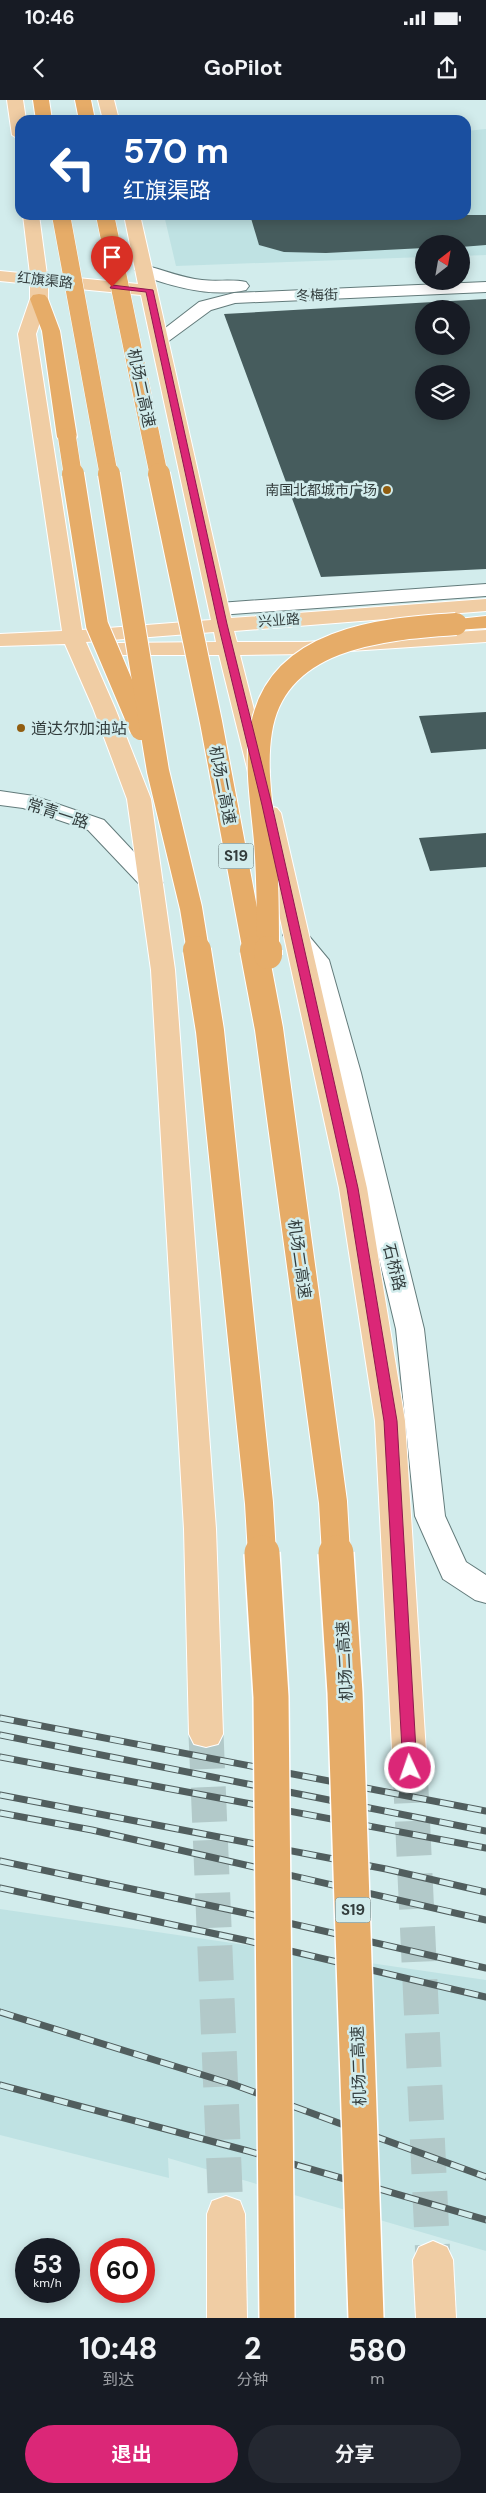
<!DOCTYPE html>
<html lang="zh">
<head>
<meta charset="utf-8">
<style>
	:root { --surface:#171b24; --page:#242831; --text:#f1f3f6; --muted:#9ea1a6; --accent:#db2777 }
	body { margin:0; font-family:"DM Sans","Noto Sans SC",sans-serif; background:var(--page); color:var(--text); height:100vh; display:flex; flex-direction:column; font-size:19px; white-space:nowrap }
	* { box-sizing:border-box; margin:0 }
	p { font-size:16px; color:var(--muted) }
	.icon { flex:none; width:28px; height:28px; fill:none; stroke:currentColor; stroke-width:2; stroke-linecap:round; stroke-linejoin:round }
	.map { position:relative; height:2218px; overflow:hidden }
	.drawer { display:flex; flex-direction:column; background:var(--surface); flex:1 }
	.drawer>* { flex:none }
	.hud { position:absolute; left:15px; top:15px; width:456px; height:105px; border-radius:15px; box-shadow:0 2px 12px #0003; background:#1a4fa0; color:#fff; overflow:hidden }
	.needle { width:32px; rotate:31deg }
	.buttons { position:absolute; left:415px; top:135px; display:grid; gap:10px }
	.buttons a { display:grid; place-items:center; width:55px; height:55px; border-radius:50%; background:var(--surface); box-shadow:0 2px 12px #0003; font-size:25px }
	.speed { position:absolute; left:15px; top:2138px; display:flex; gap:10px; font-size:25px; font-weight:700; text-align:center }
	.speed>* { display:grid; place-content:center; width:65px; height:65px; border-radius:50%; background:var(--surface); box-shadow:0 2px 12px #0003; line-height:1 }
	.speed small { font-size:12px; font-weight:400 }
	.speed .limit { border:8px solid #d22; background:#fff; color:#111 }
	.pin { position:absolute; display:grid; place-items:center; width:42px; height:42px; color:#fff; margin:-51px -21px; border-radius:50% 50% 50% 0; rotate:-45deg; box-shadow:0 0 5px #0007 }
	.pin .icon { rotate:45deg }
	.me { position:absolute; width:55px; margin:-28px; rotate:357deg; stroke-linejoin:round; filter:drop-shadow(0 0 4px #0008) }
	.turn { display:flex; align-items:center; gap:18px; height:105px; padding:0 25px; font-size:22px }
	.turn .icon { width:65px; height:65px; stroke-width:2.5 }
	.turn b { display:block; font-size:35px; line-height:42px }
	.eta { display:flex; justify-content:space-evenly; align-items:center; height:85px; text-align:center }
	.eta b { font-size:30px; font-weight:700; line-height:35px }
	.button { display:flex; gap:10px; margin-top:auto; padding:10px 25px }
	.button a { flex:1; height:58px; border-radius:30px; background:var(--accent); color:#fff; font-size:20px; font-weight:700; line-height:58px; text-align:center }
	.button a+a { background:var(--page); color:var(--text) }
	.status { display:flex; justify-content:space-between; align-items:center; height:35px; padding:0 25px; background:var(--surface); direction:ltr }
	.status svg { height:14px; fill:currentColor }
	header { display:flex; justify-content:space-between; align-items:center; height:65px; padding:0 25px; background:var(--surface); font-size:22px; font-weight:700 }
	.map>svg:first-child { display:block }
</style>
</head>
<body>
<div class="status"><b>10:46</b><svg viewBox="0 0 49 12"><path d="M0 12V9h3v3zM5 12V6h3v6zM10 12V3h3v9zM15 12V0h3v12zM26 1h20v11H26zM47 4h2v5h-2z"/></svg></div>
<header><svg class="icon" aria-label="back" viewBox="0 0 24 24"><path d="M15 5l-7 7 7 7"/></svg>GoPilot<svg class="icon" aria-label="share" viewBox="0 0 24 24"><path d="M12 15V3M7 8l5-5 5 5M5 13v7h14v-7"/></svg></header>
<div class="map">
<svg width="486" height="2218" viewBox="0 0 486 2218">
	<rect width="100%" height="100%" fill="#d2ecec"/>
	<g fill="#bfe2e3">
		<path d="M486 29V155L461 156V144H424V157L176 166 164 115H466V31Z"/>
		<path d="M0 1809 486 1880V2151L168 2058 169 2078 0 2035Z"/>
	</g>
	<g fill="#465c5d" fill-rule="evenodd">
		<path d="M250 115H486V145L461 147V144H424V148L326 153 284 152 259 145Z"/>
		<path d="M486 199V469L321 477 224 214ZM424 209H461V246H424ZM424 274H461V311H424Z"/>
		<path d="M486 612V649L431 653 419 616Z"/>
		<path d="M486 733V767L430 771 419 738Z"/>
	</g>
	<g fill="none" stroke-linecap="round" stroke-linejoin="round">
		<g stroke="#b2c9c9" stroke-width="35" stroke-dasharray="35 18" stroke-linecap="butt">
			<path d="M206 1634 226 2114"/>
			<path d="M410 1668 433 2160"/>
		</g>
		<g stroke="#637b7b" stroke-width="2">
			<g id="minor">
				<path d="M144 165C164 170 182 178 202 180 217 182 232 179 246 182L249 186 246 190C211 198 170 186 138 174L135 170 138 166Z"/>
				<path d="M486 182V192L235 203 211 210 166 243H154L151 239 199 202 234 193Z"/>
				<path d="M486 484V496L219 515 212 513 209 509 212 505 219 503Z"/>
				<path d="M0 691 34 696 104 720 163 783 159 788 151 790 143 788 88 730 23 708 0 705Z"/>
				<path d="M295 828 304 830 329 860 361 973 424 1229 445 1416 466 1462 486 1475V1503L475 1500 443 1479 415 1416 396 1229 335 973 305 862 283 835 286 830Z"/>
			</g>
		</g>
		<g stroke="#fff" stroke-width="2">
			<g id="major">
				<path d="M7 0H23L26 20H20V40L12 35Z"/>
				<path d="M98 0H114L119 20H103Z"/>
				<path d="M23 115H39L47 175 138 184 124 115H140L231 518 486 499V511L234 531 237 542H305L486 530V542L305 554 240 555 270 672 267 677 259 679 251 677 248 672 219 555H118L110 554 107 549 110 544 118 543 216 542 214 532 86 542 115 608 151 699 175 870 216 1429 223 1634 218 1644 206 1647 194 1644 189 1634 184 1429 151 870 127 699 93 608 65 544 0 546V534L62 531 18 234 30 199V184L0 181V171L30 174ZM48 186 141 195 211 520 82 530 36 234 48 199Z"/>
				<path d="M269 706 277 708 281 713 367 1088 405 1321 427 1668 422 1678 410 1682 398 1678 393 1668 375 1321 339 1088 257 713 261 708Z"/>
				<path d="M226 2096 240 2101 245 2114 247 2218H207V2114L212 2101Z"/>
				<path d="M433 2141 447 2147 453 2160 456 2218H416L413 2160 419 2147Z"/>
			</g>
		</g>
		<g stroke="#fff" stroke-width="2">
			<g id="highway">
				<path d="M33 0H49L52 20H36Z"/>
				<path d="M75 0H91L95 20H79Z"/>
				<path d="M39 194 45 195 48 199 60 231 77 337 74 341H60L57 337 42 231 30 199 33 195Z"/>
				<path d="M486 516V528L456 530 449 528 445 524 449 520Z"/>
			</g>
		</g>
		<use href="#minor" fill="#fff" fill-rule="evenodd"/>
		<use href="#major" fill="#f0cda4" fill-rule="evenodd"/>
		<use href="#highway" fill="#e6ac68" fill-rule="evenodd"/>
		<g stroke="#515e5e" stroke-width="7">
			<g id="rail">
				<path d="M0 1618 486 1711"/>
				<path d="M0 1635 486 1731"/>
				<path d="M0 1657 486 1748"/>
				<path d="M0 1695 386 1769 486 1792"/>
				<path d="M0 1713 92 1730 486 1820"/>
				<path d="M0 1761 245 1813 486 1868"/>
				<path d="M0 1788 244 1840 486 1897"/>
				<path d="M0 1912 232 1984 486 2077"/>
				<path d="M0 1985 248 2051 486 2120"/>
			</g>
		</g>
		<use href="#rail" stroke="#d2ecec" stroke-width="5" stroke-dasharray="14" stroke-linecap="butt"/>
		<g stroke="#fff" stroke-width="19" stroke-linecap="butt">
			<g id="highway-bridge-far3">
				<path d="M61 115 109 376"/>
				<path d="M105 115 159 376"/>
				<path d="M67 337 73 376"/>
			</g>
		</g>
		<g stroke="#fff" stroke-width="24" stroke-linecap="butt">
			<g id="highway-bridge-far2">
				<path d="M73 374 97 525 141 629"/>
				<path d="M109 374 158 671 191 808 198 851"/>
				<path d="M159 374 211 622 254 851"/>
				<path d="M268 851C268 814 268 778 265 741 262 705 255 668 261 631 275 538 381 529 456 524"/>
			</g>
		</g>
		<g stroke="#fff" stroke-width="30" stroke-linecap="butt">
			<g id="highway-bridge-far1">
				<path d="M197 850 210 931 259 1403 262 1454"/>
				<path d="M254 850 269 929 333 1402 336 1454"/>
				<path d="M268 850V855"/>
			</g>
		</g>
		<g stroke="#fff" stroke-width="38" stroke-linecap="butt">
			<g id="highway-bridge">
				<path d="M262 1453 271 1597 277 2218"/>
				<path d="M336 1453 345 1593 366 2218"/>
			</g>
		</g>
		<use href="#highway-bridge-far3" stroke="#e6ac68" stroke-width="18"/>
		<use href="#highway-bridge-far2" stroke="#e6ac68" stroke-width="22"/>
		<use href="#highway-bridge-far1" stroke="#e6ac68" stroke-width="28"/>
		<use href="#highway-bridge" stroke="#e6ac68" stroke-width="35"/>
	</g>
	<path fill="#db2777" stroke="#8e194d" d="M112 185 153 190 227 524 272 705 358 1088 397 1321 417 1668 415 1673H405L403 1668 384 1321 347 1088 262 705 218 524 146 192 110 188Z"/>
	<g fill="#915d10" stroke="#d2ecec" stroke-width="2">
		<circle cx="387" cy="390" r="5"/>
		<circle cx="21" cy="628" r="5"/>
	</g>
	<g text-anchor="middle" stroke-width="5" stroke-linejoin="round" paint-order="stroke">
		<g font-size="14" fill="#333d3d" stroke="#d2ecec">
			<text transform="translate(45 180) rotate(6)" y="5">红旗渠路</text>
			<text transform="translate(317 195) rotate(-2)" y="5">冬梅街</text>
			<text transform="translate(279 520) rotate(-4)" y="5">兴业路</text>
		</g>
		<g font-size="14" fill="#333d3d" stroke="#d2ecec" text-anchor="end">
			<text x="377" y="395">南国北都城市广场</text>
		</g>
		<g fill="#d2ecec" stroke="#637272" stroke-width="1">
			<rect x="218.5" y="743.5" width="35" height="25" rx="4"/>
			<rect x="335.5" y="1797.5" width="35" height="25" rx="4"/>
		</g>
		<g font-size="15" font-weight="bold" fill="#333d3d">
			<text x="236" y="761">S19</text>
			<text x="353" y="1815">S19</text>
		</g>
		<g font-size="16" fill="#333d3d" stroke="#d2ecec">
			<text transform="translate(142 288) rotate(78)" y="6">机场二高速</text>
			<text transform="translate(223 685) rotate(79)" y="6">机场二高速</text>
			<text transform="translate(58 713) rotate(18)" y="6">常青一路</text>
			<text transform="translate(300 1159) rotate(82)" y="6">机场二高速</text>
			<text transform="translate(395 1167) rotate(76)" y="6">石桥路</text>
			<text transform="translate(344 1561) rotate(-93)" y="6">机场二高速</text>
			<text transform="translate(358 1966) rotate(-92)" y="6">机场二高速</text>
		</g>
		<g font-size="16" fill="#333d3d" stroke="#d2ecec" text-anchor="start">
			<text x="31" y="634">道达尔加油站</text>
		</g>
	</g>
</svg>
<div class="buttons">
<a><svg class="needle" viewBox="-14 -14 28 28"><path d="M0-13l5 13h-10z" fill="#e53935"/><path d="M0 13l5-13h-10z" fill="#9ea1a6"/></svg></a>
<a><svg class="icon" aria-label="search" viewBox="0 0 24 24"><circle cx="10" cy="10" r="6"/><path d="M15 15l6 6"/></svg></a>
<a><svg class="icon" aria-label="layers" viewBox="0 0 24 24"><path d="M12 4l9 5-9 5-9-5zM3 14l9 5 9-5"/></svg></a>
</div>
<div class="speed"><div>53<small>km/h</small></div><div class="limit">60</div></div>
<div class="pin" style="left:112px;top:187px;background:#d93025"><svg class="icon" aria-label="arrive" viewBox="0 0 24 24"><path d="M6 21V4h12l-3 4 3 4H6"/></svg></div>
<svg class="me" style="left:410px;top:1668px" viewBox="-20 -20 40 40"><circle r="17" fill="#db2777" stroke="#fff" stroke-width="3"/><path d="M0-11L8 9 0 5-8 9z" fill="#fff"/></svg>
<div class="hud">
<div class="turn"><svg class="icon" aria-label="left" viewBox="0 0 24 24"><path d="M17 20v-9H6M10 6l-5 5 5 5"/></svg><div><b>570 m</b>红旗渠路</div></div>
</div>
</div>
<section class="drawer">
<div class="eta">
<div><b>10:48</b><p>到达</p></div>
<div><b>2</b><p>分钟</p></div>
<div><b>580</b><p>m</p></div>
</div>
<div class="button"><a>退出</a><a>分享</a></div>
</section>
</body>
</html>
